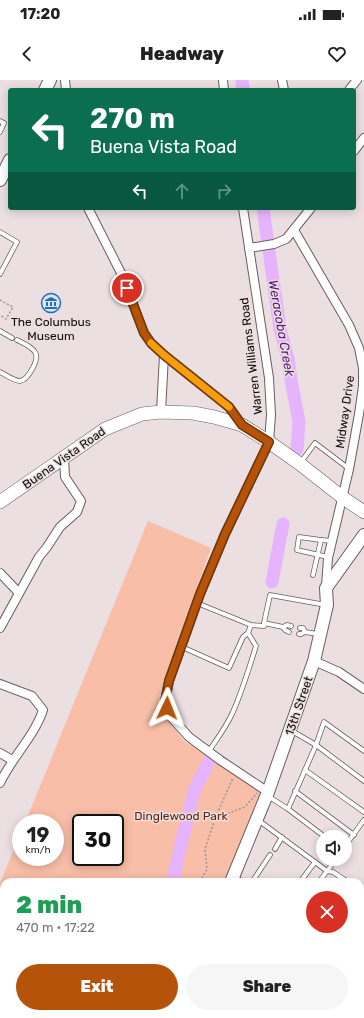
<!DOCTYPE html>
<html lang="en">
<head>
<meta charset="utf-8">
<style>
	:root { --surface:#fff; --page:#f6f6f6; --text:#222; --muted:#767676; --accent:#b45309 }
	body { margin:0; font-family:Rubik,sans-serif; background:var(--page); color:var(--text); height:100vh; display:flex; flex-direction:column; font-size:15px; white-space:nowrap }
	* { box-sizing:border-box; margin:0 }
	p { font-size:13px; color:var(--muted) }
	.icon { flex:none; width:22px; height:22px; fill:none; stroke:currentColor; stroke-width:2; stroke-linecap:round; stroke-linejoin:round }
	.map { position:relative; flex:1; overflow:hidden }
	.panel { position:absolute; left:0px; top:798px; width:364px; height:140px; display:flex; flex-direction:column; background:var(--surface); border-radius:12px 12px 0 0; box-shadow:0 2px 10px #0003 }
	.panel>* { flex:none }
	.banner { position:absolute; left:8px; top:8px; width:348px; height:122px; border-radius:4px; box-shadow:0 2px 10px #0003; background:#0b6e4f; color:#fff; overflow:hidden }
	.buttons { position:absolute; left:316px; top:750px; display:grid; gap:8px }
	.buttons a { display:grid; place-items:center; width:36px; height:36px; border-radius:50%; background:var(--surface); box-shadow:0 2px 10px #0003; font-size:20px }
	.speed { position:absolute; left:12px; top:734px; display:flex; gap:8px; font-size:20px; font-weight:700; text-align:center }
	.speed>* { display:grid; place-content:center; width:52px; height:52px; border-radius:50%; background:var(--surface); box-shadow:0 2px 10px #0003; line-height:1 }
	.speed small { font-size:10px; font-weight:400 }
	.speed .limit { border:2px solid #111; border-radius:6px; background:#fff; color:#111 }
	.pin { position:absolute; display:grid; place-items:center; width:34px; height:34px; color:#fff; margin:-17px; border:2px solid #fff; border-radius:50%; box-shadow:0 1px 4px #0007 }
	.me { position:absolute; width:44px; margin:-22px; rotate:2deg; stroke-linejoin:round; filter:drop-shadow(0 0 3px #0008) }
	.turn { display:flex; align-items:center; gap:14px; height:84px; padding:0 16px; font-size:18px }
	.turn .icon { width:52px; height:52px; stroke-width:2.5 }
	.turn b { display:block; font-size:28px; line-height:34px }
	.lanes { display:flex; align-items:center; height:38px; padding:0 16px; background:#0003; justify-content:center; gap:20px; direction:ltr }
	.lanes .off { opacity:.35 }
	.round { display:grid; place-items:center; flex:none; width:42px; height:42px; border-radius:21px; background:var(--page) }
	.summary { display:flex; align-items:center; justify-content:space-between; height:68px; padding:0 16px }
	h1 { font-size:24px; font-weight:800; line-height:30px; color:#1e9e55 }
	.button { display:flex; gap:8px; margin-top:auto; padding:8px 16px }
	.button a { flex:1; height:46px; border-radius:24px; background:var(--accent); color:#fff; font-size:16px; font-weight:800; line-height:46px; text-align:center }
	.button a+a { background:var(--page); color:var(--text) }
	.status { display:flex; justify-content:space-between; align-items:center; height:28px; padding:0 20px; background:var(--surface); direction:ltr }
	.status svg { height:11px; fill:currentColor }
	header { display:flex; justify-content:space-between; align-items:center; height:52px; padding:0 16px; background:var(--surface); font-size:18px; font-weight:800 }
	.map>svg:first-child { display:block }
</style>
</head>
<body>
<div class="status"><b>17:20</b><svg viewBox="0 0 49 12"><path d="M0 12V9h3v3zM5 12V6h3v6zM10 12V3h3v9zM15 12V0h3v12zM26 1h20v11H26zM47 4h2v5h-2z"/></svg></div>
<header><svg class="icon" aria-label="back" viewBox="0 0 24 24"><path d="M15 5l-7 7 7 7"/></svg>Headway<svg class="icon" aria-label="heart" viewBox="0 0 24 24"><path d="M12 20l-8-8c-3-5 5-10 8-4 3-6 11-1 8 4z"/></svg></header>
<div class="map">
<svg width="364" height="938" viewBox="0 0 364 938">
	<rect width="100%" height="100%" fill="#ebdfe2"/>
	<g fill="#f8bea7" fill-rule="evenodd">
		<path d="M148 441 211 468 179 557 159 616 165 637 184 661 236 691 263 715 225 802H4V819L0 817V803L21 752V777H55V743H25ZM81 743H115V777H81Z"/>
		<path d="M120 934H184L183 938H118Z"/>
	</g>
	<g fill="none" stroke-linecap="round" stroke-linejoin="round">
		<g stroke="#e6b4fd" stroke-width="13">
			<path d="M242 0 243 10"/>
			<path d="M263 128 280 249 288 279 291 300 299 342 297 369"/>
			<path d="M272 502 283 444"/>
			<path d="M173 802 178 777 194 711 209 681"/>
			<path d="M146 938 147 934"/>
		</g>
		<g stroke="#685e61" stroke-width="5.5">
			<g id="lane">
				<path d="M0 41 4 43 0 52"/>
				<path d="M0 152 17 162 0 194"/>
				<path d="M0 251 12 258"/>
				<path d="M0 292C6 295 14 301 20 301 28 300 40 279 35 272 31 266 23 263 17 260"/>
				<path d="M301 382 315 363 348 388"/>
				<path d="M321 460 332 461"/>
				<path d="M313 495 321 460 299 457 297 470 328 477"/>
				<path d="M197 523 251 545 264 546V543L283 547 287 545 291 546"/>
				<path d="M264 543 270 515 326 525"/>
				<path d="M283 547 285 550 289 552"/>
				<path d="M300 548H303L305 552 318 554"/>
				<path d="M299 554H301L305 552"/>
				<path d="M182 567 229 588 243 557 248 553"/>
				<path d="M292 651 316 665 324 642 364 671"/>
				<path d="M209 671C217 659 226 647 232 634 242 612 249 589 256 566L248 553 251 545"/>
				<path d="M305 690 364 732"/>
				<path d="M295 711 354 755"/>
				<path d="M268 716 288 729"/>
				<path d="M258 740 315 782 300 802"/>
				<path d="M325 757 288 729 316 665 364 701"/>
				<path d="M345 766 364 740"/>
				<path d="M275 769 282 757"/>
				<path d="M315 782 327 791 336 779"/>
				<path d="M234 797 244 802"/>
				<path d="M252 802 270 775"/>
				<path d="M319 802 327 791 333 792 348 802"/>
				<path d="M360 811 364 812"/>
				<path d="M297 938 300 934"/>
			</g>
		</g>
		<g stroke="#685e61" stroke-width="10">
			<g id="street">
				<path d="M65 0 66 10"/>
				<path d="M223 0 224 10"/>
				<path d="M282 0 284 10"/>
				<path d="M349 10 357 0"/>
				<path d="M354 71 364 58"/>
				<path d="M88 128 121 193 144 253 151 263 164 275 229 327 241 344"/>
				<path d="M243 128 269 298 271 335 269 362 225 454 200 514 169 601 165 621 167 628 172 638 189 657 220 680 268 712"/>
				<path d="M294 150 349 245 359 268 363 288V306L359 334 349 389 328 478 326 506"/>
				<path d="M249 168 274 164 286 159 311 128"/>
				<path d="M161 332 164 275"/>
				<path d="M0 493 19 513"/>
				<path d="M0 548 39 477 47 467 60 447 77 432 81 421 65 397 64 378"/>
				<path d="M314 581 339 592 364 609"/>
				<path d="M0 604 32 616 43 630C34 657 12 677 0 703"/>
				<path d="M0 673 12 680"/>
				<path d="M0 821 4 823"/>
				<path d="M360 910 364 905"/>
				<path d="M0 913 4 906"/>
				<path d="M360 930 364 933"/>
				<path d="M113 938 115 934"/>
			</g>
		</g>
		<g stroke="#685e61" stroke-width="14">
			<g id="secondary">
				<path d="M45 10 50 0"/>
				<path d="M0 100 10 80"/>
				<path d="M231 802 268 712 314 581 327 525 326 508 364 455"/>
				<path d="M193 938 194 934"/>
			</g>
		</g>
		<g stroke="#685e61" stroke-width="14">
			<path id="primary" d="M0 422 105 349 142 334 161 332 193 333 214 337 242 345 269 362 300 384 342 417 364 432"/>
		</g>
		<g stroke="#9c9396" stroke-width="1.5" stroke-dasharray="2 2" stroke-linecap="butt">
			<path d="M0 220 13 227 6 239 0 235"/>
			<path d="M216 736 229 733 245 727 257 713"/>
			<path d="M200 802 207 789 205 769 216 736 233 698"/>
			<path d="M168 938 169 934"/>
		</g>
		<use href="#lane" stroke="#fff" stroke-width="4"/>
		<use href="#street" stroke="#fff" stroke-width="8"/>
		<use href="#secondary" stroke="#fff" stroke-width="12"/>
		<use href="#primary" stroke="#fff" stroke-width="13"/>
	</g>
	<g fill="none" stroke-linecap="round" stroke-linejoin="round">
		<g stroke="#753606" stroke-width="10">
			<path id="route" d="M127 208 144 253 151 263 164 275 229 327 242 345 269 362 225 454 200 514 169 601 165 621 167 628"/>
		</g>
		<use href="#route" stroke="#b45309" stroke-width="7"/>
		<path stroke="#f59e0b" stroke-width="7" d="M151 263 164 275 229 327"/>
	</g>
	<defs>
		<g id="museum-ring" transform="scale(1)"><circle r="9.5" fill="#ebdfe2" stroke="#1375c1" stroke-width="1.5"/><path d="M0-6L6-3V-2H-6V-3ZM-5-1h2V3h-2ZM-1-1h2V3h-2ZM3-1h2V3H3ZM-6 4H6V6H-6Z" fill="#1375c1"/></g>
	</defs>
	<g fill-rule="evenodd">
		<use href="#museum-ring" x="51" y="223"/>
	</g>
	<g text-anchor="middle" stroke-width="3" stroke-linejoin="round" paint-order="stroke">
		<g font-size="12" fill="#0f0b0c" stroke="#ebdfe2">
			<text x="51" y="246">The Columbus<tspan x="51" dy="14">Museum</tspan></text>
		</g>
		<g font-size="12" fill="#0f0b0c" stroke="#ebdfe2">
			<text transform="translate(251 276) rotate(-97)" y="4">Warren Williams Road</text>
			<text transform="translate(345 332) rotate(-82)" y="4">Midway Drive</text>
			<text transform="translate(64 378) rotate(-35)" y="4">Buena Vista Road</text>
			<text transform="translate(299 626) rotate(-71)" y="4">13th Street</text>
		</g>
		<g font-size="12" fill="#5b260e" stroke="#ebdfe2">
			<text x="181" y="740">Dinglewood Park</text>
		</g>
		<g font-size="13" font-style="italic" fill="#581b70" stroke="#ebdfe2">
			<text transform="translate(282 248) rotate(80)" y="5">Weracoba Creek</text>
		</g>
	</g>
</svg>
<div class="buttons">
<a><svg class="icon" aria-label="sound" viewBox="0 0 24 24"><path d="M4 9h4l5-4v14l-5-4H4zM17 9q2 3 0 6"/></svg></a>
</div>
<div class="speed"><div>19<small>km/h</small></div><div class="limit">30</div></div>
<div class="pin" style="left:127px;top:208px;background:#d93025"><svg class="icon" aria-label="arrive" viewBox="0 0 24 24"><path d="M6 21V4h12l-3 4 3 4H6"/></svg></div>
<svg class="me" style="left:167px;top:628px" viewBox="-20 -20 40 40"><path d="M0-17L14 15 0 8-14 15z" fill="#b45309" stroke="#fff" stroke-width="4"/></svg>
<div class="banner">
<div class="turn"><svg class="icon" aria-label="left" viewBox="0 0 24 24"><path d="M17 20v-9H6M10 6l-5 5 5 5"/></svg><div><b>270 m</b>Buena Vista Road</div></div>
<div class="lanes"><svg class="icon" aria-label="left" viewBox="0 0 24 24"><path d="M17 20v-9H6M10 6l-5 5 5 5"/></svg><svg class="icon off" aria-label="ahead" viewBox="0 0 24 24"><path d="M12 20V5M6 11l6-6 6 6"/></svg><svg class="icon off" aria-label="right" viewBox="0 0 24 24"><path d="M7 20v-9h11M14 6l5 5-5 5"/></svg></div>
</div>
<section class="panel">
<div class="summary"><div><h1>2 min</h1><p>470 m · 17:22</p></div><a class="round" style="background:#d93025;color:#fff"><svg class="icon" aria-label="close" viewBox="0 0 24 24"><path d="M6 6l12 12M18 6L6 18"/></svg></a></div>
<div class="button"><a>Exit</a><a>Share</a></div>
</section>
</div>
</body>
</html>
